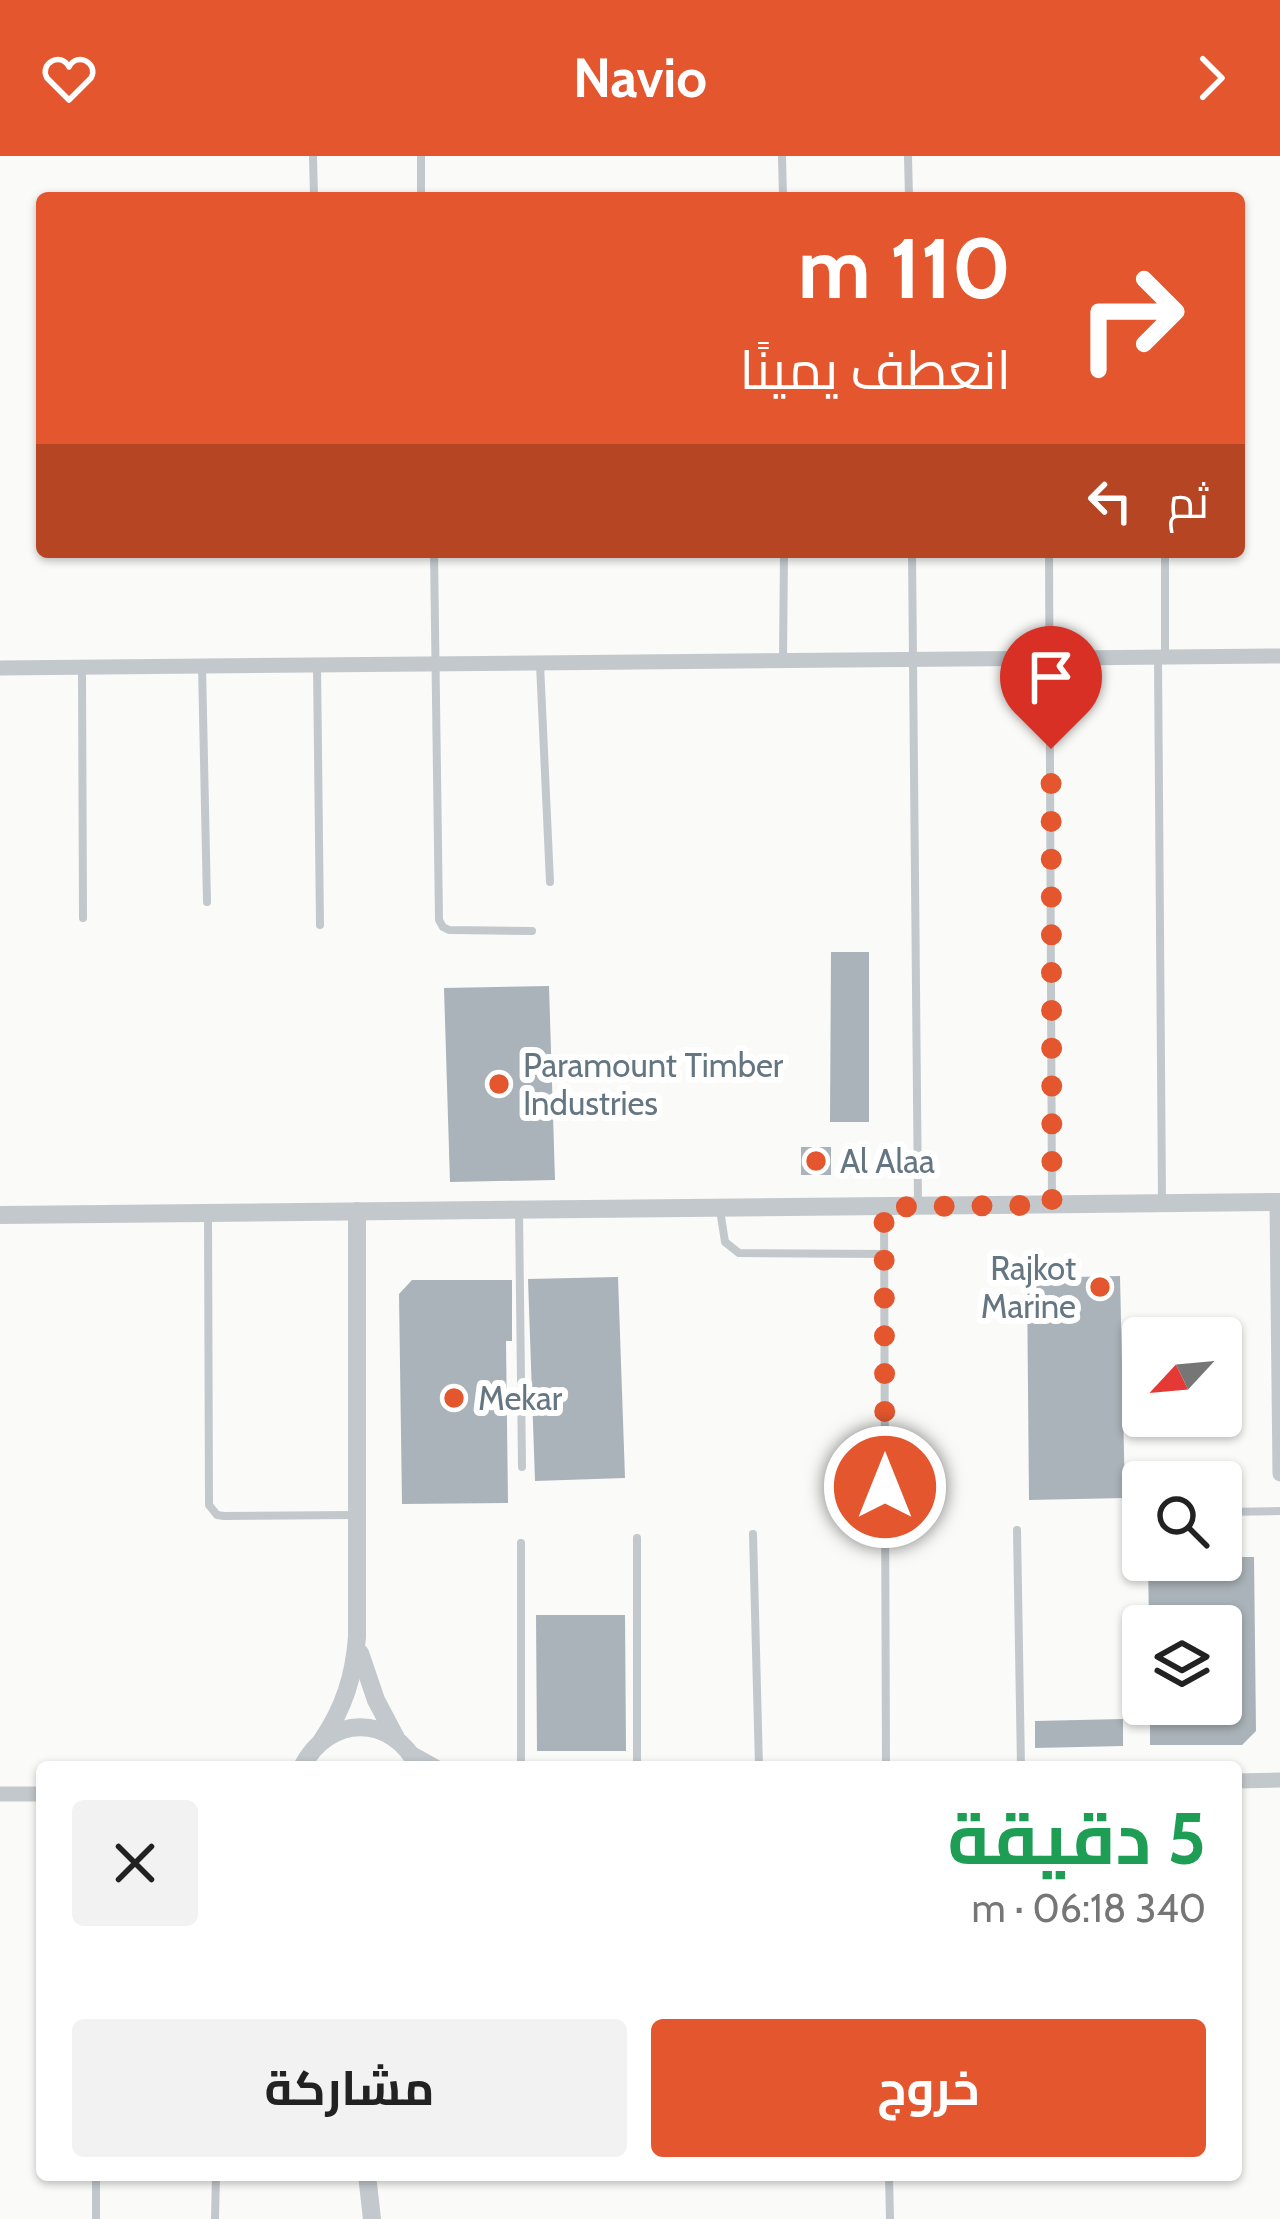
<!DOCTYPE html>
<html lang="ar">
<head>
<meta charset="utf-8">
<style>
	:root { --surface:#fff; --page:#f2f2f2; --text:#222; --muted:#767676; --accent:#e4572e }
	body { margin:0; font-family:Cabin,Cairo,sans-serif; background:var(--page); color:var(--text); direction:rtl; height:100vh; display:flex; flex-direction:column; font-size:45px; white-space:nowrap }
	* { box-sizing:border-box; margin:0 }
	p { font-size:39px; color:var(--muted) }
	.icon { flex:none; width:66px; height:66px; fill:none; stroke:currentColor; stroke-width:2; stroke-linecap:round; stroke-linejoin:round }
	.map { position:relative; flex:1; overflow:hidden; direction:ltr }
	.side { position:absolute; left:36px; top:1605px; width:1206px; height:420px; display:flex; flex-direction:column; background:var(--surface); border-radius:12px; box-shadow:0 3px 9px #0004; direction:rtl }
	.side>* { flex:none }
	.banner { position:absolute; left:36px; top:36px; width:1209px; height:366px; border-radius:12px; box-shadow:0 3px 9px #0004; direction:rtl; background:#e4572e; color:#fff; overflow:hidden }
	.needle { width:78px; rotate:244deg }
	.buttons { position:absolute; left:1122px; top:1161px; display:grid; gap:24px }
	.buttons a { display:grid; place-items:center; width:120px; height:120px; border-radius:12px; background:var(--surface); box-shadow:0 3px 9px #0004; font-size:60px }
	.pin { position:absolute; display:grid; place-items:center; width:102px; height:102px; color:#fff; margin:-123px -51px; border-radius:50% 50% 50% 0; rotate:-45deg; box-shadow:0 0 12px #0007 }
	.pin .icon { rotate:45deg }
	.me { position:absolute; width:132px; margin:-66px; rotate:0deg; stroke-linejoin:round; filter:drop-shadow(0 0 9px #0008) }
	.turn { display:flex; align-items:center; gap:42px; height:252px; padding:0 36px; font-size:54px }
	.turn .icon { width:156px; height:156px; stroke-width:2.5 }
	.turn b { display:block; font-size:84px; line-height:102px }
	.then { display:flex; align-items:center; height:114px; padding:0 36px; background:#0003; gap:24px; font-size:45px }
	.round { display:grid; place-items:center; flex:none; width:126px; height:126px; border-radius:12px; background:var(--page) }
	.overview { display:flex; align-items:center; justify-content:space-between; height:204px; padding:0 36px }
	h1 { font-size:72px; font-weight:700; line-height:90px; color:#1e9e55 }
	.action { display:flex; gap:24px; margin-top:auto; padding:24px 36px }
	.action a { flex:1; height:138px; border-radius:12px; background:var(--accent); color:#fff; font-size:48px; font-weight:700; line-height:138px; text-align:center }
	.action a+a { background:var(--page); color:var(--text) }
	header { display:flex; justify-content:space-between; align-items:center; height:156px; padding:0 36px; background:var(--accent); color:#fff; font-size:54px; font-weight:700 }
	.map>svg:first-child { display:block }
</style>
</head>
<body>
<header><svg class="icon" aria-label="forward" viewBox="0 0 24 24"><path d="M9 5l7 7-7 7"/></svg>Navio<svg class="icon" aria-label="heart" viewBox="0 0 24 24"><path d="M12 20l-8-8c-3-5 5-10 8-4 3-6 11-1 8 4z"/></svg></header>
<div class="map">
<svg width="1280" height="2063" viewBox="0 0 1280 2063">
	<rect width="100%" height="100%" fill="#fafaf8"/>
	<g fill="#aab3b9">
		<path d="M831 796H869V966H830Z"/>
		<path d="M549 830 555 1024 450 1026 444 832Z"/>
		<rect x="801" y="991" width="30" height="28"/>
		<path d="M1120 1120 1125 1342 1029 1344 1027 1122Z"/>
		<path d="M618 1121 625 1322 535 1325 528 1123Z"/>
		<path d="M412 1124H512V1185H506L508 1347 402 1348 399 1138Z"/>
		<path d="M1221 1401H1254L1256 1575 1242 1589H1150V1548H1221V1470H1149L1148 1404H1221Z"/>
		<path d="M536 1459H625L626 1595H537Z"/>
		<path d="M1123 1563V1590L1035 1592V1565Z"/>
	</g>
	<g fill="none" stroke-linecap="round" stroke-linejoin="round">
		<g stroke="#c3c8cc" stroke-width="8">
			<path d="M313 0 314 42"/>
			<path d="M421 0V42"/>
			<path d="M782 0 783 42"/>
			<path d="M908 0 909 42"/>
			<path d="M434 396 439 764 443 771 449 774 532 775"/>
			<path d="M912 396 918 1049"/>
			<path d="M1049 396 1052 1048"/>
			<path d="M1165 396V501"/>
			<path d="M1158 502 1162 1045"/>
			<path d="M783 503 784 396"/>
			<path d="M540 508 550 726"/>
			<path d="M202 510 207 746"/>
			<path d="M317 510 320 769"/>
			<path d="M82 512 83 762"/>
			<path d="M884 1053 886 1611"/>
			<path d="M519 1054 522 1311"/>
			<path d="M720 1054 725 1086 739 1097 885 1098"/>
			<path d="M208 1058 209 1349 217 1359 224 1360 354 1359"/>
			<path d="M1221 1356 1280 1355"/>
			<path d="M1017 1374 1021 1611"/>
			<path d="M753 1378 759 1611"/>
			<path d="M637 1382V1611"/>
			<path d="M521 1387V1611"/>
			<path d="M96 2019V2063"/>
			<path d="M889 2019 890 2063"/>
			<path d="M215 2063 216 2019"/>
		</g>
		<g stroke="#c3c8cc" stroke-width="15">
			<path d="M0 512 1280 500"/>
			<path d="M1277 1046 1280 1318"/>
			<path d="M411 1597 436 1611"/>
			<path d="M1236 1625 1280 1624"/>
			<path d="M0 1638H42"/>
		</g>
		<g stroke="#c3c8cc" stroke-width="18">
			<path d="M0 1059 1280 1046"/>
			<path d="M360 1497 376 1544 396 1582"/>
			<path d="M322 1584C344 1552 354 1520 357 1481V1055"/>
			<path d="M302 1611C328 1559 392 1557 418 1611"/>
			<path d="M367 2019 372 2063"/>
		</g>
	</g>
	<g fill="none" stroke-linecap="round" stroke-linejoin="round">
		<path stroke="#e4572e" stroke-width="21" stroke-dasharray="0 37.8" d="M885 1331 884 1051 1052 1049 1051 593"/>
	</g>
	<g fill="#e4572e" stroke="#fff" stroke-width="4.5">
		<circle cx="499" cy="928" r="12"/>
		<circle cx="816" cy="1005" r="12"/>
		<circle cx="1100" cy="1131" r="12"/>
		<circle cx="454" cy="1242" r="12"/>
	</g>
	<g text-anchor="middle" stroke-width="12" stroke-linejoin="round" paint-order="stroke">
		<g font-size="33" fill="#657683" stroke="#fff" text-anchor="start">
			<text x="523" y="921">Paramount Timber<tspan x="523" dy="38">Industries</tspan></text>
			<text x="840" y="1017">Al Alaa</text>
			<text x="1076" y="1124" text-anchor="end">Rajkot<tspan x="1076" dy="38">Marine</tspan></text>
			<text x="478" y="1254">Mekar</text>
		</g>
	</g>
</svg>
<div class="buttons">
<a><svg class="needle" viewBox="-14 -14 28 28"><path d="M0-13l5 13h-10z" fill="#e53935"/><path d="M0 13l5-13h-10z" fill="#767676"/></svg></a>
<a><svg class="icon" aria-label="search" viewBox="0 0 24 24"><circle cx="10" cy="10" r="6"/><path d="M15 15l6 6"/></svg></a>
<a><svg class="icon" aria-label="layers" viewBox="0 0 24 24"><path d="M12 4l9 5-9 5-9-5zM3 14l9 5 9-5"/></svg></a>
</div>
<div class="pin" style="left:1051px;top:593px;background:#d93025"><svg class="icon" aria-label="arrive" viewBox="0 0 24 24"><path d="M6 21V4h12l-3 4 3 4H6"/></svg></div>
<svg class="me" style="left:885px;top:1331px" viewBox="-20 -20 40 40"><circle r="17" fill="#e4572e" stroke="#fff" stroke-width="3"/><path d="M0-11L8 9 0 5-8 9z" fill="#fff"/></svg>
<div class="banner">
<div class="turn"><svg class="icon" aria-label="right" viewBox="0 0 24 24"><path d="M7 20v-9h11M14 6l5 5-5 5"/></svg><div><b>110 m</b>انعطف يمينًا</div></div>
<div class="then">ثم<svg class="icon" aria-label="left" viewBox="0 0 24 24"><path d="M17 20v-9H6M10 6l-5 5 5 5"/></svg></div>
</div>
<section class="side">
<div class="overview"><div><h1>5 دقيقة</h1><p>340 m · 06:18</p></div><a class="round"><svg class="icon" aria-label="close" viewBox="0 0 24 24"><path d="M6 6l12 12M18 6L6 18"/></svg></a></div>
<div class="action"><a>خروج</a><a>مشاركة</a></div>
</section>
</div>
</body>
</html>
